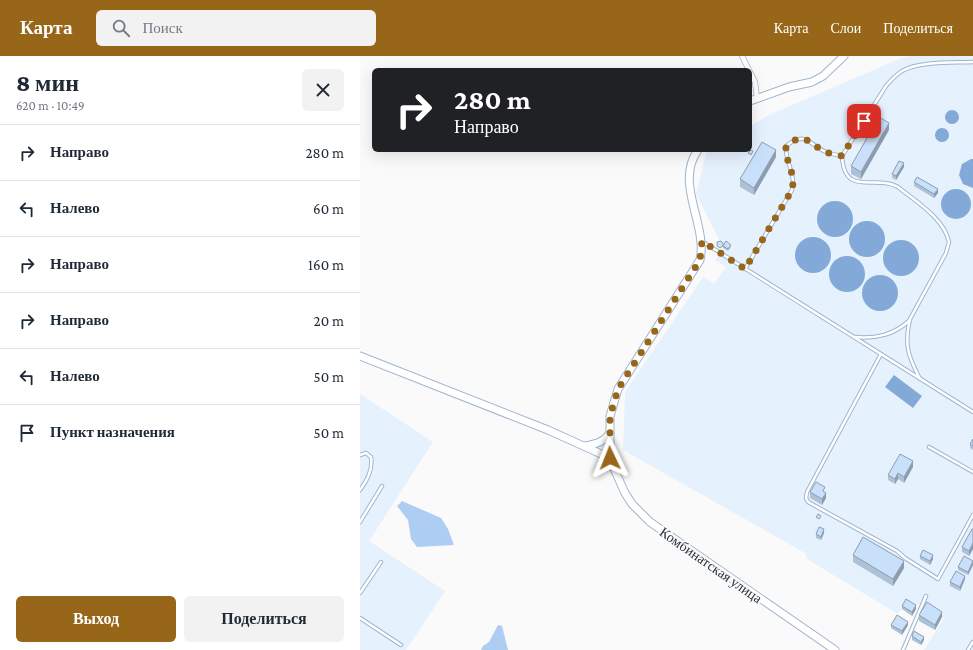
<!DOCTYPE html>
<html lang="ru">
<head>
<meta charset="utf-8">
<style>
	:root { --surface:#fff; --page:#f2f2f3; --text:#1f2937; --muted:#747a83; --line:#e0e1e3; --accent:#986619 }
	body { margin:0; font-family:"Crimson Pro",serif; background:var(--page); color:var(--text); height:100vh; display:flex; flex-direction:column; font-size:15px; white-space:nowrap }
	* { box-sizing:border-box; margin:0 }
	p { font-size:13px; color:var(--muted) }
	.icon { flex:none; width:22px; height:22px; fill:none; stroke:currentColor; stroke-width:2; stroke-linecap:round; stroke-linejoin:round }
	.map { position:relative; flex:1; overflow:hidden }
	.sheet { display:flex; flex-direction:column; background:var(--surface); width:360px }
	.sheet>* { flex:none }
	.banner { position:absolute; left:12px; top:12px; width:380px; height:84px; border-radius:6px; box-shadow:0 4px 16px #0002; background:#202124; color:#fff; overflow:hidden }
	.pin { position:absolute; display:grid; place-items:center; width:34px; height:34px; color:#fff; margin:-17px; border-radius:8px; box-shadow:0 2px 6px #0006 }
	.me { position:absolute; width:44px; margin:-22px; rotate:358deg; stroke-linejoin:round; filter:drop-shadow(0 0 3px #0008) }
	.turn { display:flex; align-items:center; gap:14px; height:84px; padding:0 16px; font-size:18px }
	.turn .icon { width:52px; height:52px; stroke-width:2.5 }
	.turn b { display:block; font-size:28px; line-height:34px }
	.round { display:grid; place-items:center; flex:none; width:42px; height:42px; border-radius:6px; background:var(--page) }
	.overview { display:flex; align-items:center; justify-content:space-between; height:68px; padding:0 16px }
	h1 { font-size:24px; font-weight:800; line-height:30px }
	.button { display:flex; gap:8px; margin-top:auto; padding:8px 16px }
	.button a { flex:1; height:46px; border-radius:6px; background:var(--accent); color:#fff; font-size:16px; font-weight:800; line-height:46px; text-align:center }
	.button a+a { background:var(--page); color:var(--text) }
	ul { padding:0; list-style:none }
	li { display:flex; align-items:center; gap:12px; height:56px; padding:0 16px; border-top:1px solid var(--line) }
	li div { flex:1 }
	li b { display:block; font-size:15px }
	li em { font-style:normal }
	header { display:flex; align-items:center; gap:24px; box-sizing:border-box; height:56px; padding:0 20px; background:var(--accent); color:#fff }
	header strong { font-size:19px }
	nav { display:flex; gap:22px; margin-inline-start:auto; font-size:14px }
	.search { width:280px; height:36px; background:var(--page); display:flex; align-items:center; gap:10px; box-sizing:border-box; padding:0 14px; border-radius:6px; color:var(--muted); font-size:15px }
	main { display:flex; flex:1; min-height:0 }
	.map>svg:first-child { display:block }
</style>
</head>
<body>
<header>
<strong>Карта</strong>
<div class="search"><svg class="icon" aria-label="search" viewBox="0 0 24 24"><circle cx="10" cy="10" r="6"/><path d="M15 15l6 6"/></svg>Поиск</div>
<nav><a>Карта</a><a>Слои</a><a>Поделиться</a></nav>
</header>
<main>
<section class="sheet">
<div class="overview"><div><h1>8 мин</h1><p>620 m · 10:49</p></div><a class="round"><svg class="icon" aria-label="close" viewBox="0 0 24 24"><path d="M6 6l12 12M18 6L6 18"/></svg></a></div>
<ul>
<li><svg class="icon" aria-label="right" viewBox="0 0 24 24"><path d="M7 20v-9h11M14 6l5 5-5 5"/></svg><div><b>Направо</b></div><em>280 m</em></li>
<li><svg class="icon" aria-label="left" viewBox="0 0 24 24"><path d="M17 20v-9H6M10 6l-5 5 5 5"/></svg><div><b>Налево</b></div><em>60 m</em></li>
<li><svg class="icon" aria-label="right" viewBox="0 0 24 24"><path d="M7 20v-9h11M14 6l5 5-5 5"/></svg><div><b>Направо</b></div><em>160 m</em></li>
<li><svg class="icon" aria-label="right" viewBox="0 0 24 24"><path d="M7 20v-9h11M14 6l5 5-5 5"/></svg><div><b>Направо</b></div><em>20 m</em></li>
<li><svg class="icon" aria-label="left" viewBox="0 0 24 24"><path d="M17 20v-9H6M10 6l-5 5 5 5"/></svg><div><b>Налево</b></div><em>50 m</em></li>
<li><svg class="icon" aria-label="arrive" viewBox="0 0 24 24"><path d="M6 21V4h12l-3 4 3 4H6"/></svg><div><b>Пункт назначения</b></div><em>50 m</em></li>
</ul>
<div class="button"><a>Выход</a><a>Поделиться</a></div>
</section>
<div class="map">
<svg width="613" height="594" viewBox="0 0 613 594">
	<rect width="100%" height="100%" fill="#fafafa"/>
	<g fill="#e6f1fe">
		<path d="M551 0H613V594H564L584 562 567 552 547 544 538 558 447 503 445 497 263 394 265 336 343 221 354 228 366 211 355 204 363 192V188L361 187 336 138 347 94H390V70L409 59 539 3Z"/>
		<path d="M0 338 73 386 9 485 85 535 46 594H0Z"/>
	</g>
	<g fill="#adcdf3">
		<path d="M42 445 81 462 88 473 94 489 57 491 51 483 48 464 37 450Z"/>
		<path d="M138 569 142 570 148 594H121L123 590 129 586Z"/>
	</g>
	<g fill="#82a9d7">
		<circle cx="592" cy="61" r="7"/>
		<circle cx="582" cy="79" r="7"/>
		<path d="M611 103H613V132L603 128 599 119 602 108Z"/>
		<circle cx="596" cy="148" r="15"/>
		<circle cx="475" cy="163" r="18"/>
		<circle cx="507" cy="183" r="18"/>
		<circle cx="453" cy="199" r="18"/>
		<circle cx="541" cy="202" r="18"/>
		<circle cx="487" cy="218" r="18"/>
		<circle cx="520" cy="237" r="18"/>
		<path d="M534 319 562 340 553 352 525 331Z"/>
	</g>
	<g fill="none" stroke-linecap="round" stroke-linejoin="round">
		<g stroke="#9fb5ce" stroke-width="4.5">
			<g id="lane">
				<path d="M482 100 526 30C531 24 536 19 542 15 560 5 593 7 613 6"/>
				<path d="M343 186 613 356"/>
				<path d="M385 213 432 134C436 116 425 107 426 90 446 74 448 88 466 96 471 98 477 99 482 100 484 142 516 118 538 131 555 145 584 162 589 186L586 197 550 263C544 289 548 300 560 323"/>
				<path d="M494 281C516 283 534 279 550 264"/>
				<path d="M521 298 447 436 446 442 448 446 537 495 545 502 578 523 613 459"/>
				<path d="M569 391 613 416"/>
				<path d="M0 399 6 397 11 401C13 413 7 425 0 434"/>
				<path d="M0 466 22 430"/>
				<path d="M0 537 21 506"/>
				<path d="M0 562 41 589"/>
				<path d="M543 594 566 540"/>
				<path d="M608 594 613 586"/>
			</g>
		</g>
		<g stroke="#9fb5ce" stroke-width="6">
			<path id="street" d="M382 0 395 26 397 42"/>
		</g>
		<g stroke="#9fb5ce" stroke-width="9">
			<g id="secondary">
				<path d="M390 45 429 31 452 26 463 20 484 0"/>
				<path d="M338 94C314 127 348 169 340 204L258 333 250 360V402L256 417 265 437 272 448 290 466 475 594"/>
				<path d="M0 300 188 374 250 402"/>
				<path d="M225 390C236 388 244 386 250 377"/>
			</g>
		</g>
		<use href="#lane" stroke="#fff" stroke-width="2.5"/>
		<use href="#street" stroke="#fff" stroke-width="4.5"/>
		<use href="#secondary" stroke="#fff" stroke-width="7"/>
	</g>
	<g fill="#adc1d7">
		<path d="M529 74 501 123 491 118V110Z"/>
		<path d="M416 101 394 139 380 131V123Z"/>
		<path d="M544 111 536 124 532 122V118Z"/>
		<path d="M554 126 578 137 574 142 554 130Z"/>
		<path d="M363 190 371 191 368 195 363 192Z"/>
		<path d="M613 383V394L610 392V388Z"/>
		<path d="M553 411 544 427 538 423 535 428 528 424V419Z"/>
		<path d="M450 436 465 437 466 442 462 449 450 442Z"/>
		<path d="M613 473V493L609 500 602 496V491Z"/>
		<path d="M464 477 461 484 456 482V478Z"/>
		<path d="M493 499 544 512 533 530 493 506Z"/>
		<path d="M560 500 573 503 570 509 560 503Z"/>
		<path d="M613 505V509L608 519 598 514V511Z"/>
		<path d="M605 523 600 535 590 530V526Z"/>
		<path d="M542 550 556 553 552 560 542 553Z"/>
		<path d="M559 559 582 561 575 574 559 565Z"/>
		<path d="M531 569H548L542 579 531 572Z"/>
		<path d="M552 580 564 584 561 589 552 584Z"/>
	</g>
	<g fill="#8d9daf">
		<path d="M529 67V74L501 123V116Z"/>
		<path d="M416 94V101L394 139V132Z"/>
		<path d="M544 107V111L536 124V120Z"/>
		<path d="M578 133V137L574 142V138Z"/>
		<path d="M553 405V411L544 427V421Z"/>
		<path d="M538 417V423L535 428V423Z"/>
		<path d="M466 437V442L462 449V443Z"/>
		<path d="M464 473V477L461 484V481Z"/>
		<path d="M613 487V493L609 500V495Z"/>
		<path d="M573 499V503L570 509V505Z"/>
		<path d="M544 505V512L533 530V523Z"/>
		<path d="M613 506V509L608 519V516Z"/>
		<path d="M605 520V523L600 535V531Z"/>
		<path d="M556 549V553L552 560V556Z"/>
		<path d="M582 556V561L575 574V569Z"/>
		<path d="M548 566V569L542 579V575Z"/>
		<path d="M564 581V584L561 589V586Z"/>
	</g>
	<g fill="#c9e0fa" stroke="#8d9daf">
		<path d="M519 61 529 67 501 116 491 110Z"/>
		<path d="M402 86 416 94 394 132 380 123Z"/>
		<path d="M391 94 393 95 391 99 388 97Z"/>
		<path d="M539 105 544 107 536 120 532 118Z"/>
		<path d="M557 121 578 133 574 138 554 126Z"/>
		<path d="M361 185 363 187V190L360 192 357 190V186Z"/>
		<path d="M366 185 371 189 368 193 363 190Z"/>
		<path d="M613 383V390L610 388Z"/>
		<path d="M540 398 553 405 544 421 538 417 535 423 528 419Z"/>
		<path d="M456 426 465 431 463 435 466 437 462 443 450 436Z"/>
		<path d="M458 458 461 460 459 463 456 461Z"/>
		<path d="M459 471 464 473 461 481 456 478Z"/>
		<path d="M612 473H613V487L609 495 602 491Z"/>
		<path d="M503 481 544 505 533 523 493 499Z"/>
		<path d="M563 494 573 499 570 505 560 500Z"/>
		<path d="M604 500 613 505 608 516 598 511Z"/>
		<path d="M596 515 605 520 600 531 590 526Z"/>
		<path d="M546 543 556 549 552 556 542 550Z"/>
		<path d="M567 546 582 556 575 569 559 559Z"/>
		<path d="M537 559 548 566 542 575 531 569Z"/>
		<path d="M554 575 564 581 561 586 552 580Z"/>
	</g>
	<g fill="none" stroke-linecap="round" stroke-linejoin="round">
		<path stroke="#986619" stroke-width="7" stroke-dasharray="0 12.6" d="M250 402V360L258 333 340 204 342 185 385 213 432 134C436 116 425 107 426 90 446 74 448 88 466 96 471 98 477 99 482 100L504 65"/>
	</g>
	<g text-anchor="middle" stroke-width="4" stroke-linejoin="round" paint-order="stroke">
		<g font-size="14" fill="#28313b" stroke="#fafafa">
			<text transform="translate(351 509) rotate(35)" y="5">Комбинатская улица</text>
		</g>
	</g>
</svg>
<div class="pin" style="left:504px;top:65px;background:#d93025"><svg class="icon" aria-label="arrive" viewBox="0 0 24 24"><path d="M6 21V4h12l-3 4 3 4H6"/></svg></div>
<svg class="me" style="left:250px;top:402px" viewBox="-20 -20 40 40"><path d="M0-17L14 15 0 8-14 15z" fill="#986619" stroke="#fff" stroke-width="4"/></svg>
<div class="banner">
<div class="turn"><svg class="icon" aria-label="right" viewBox="0 0 24 24"><path d="M7 20v-9h11M14 6l5 5-5 5"/></svg><div><b>280 m</b>Направо</div></div>
</div>
</div>
</main>
</body>
</html>
